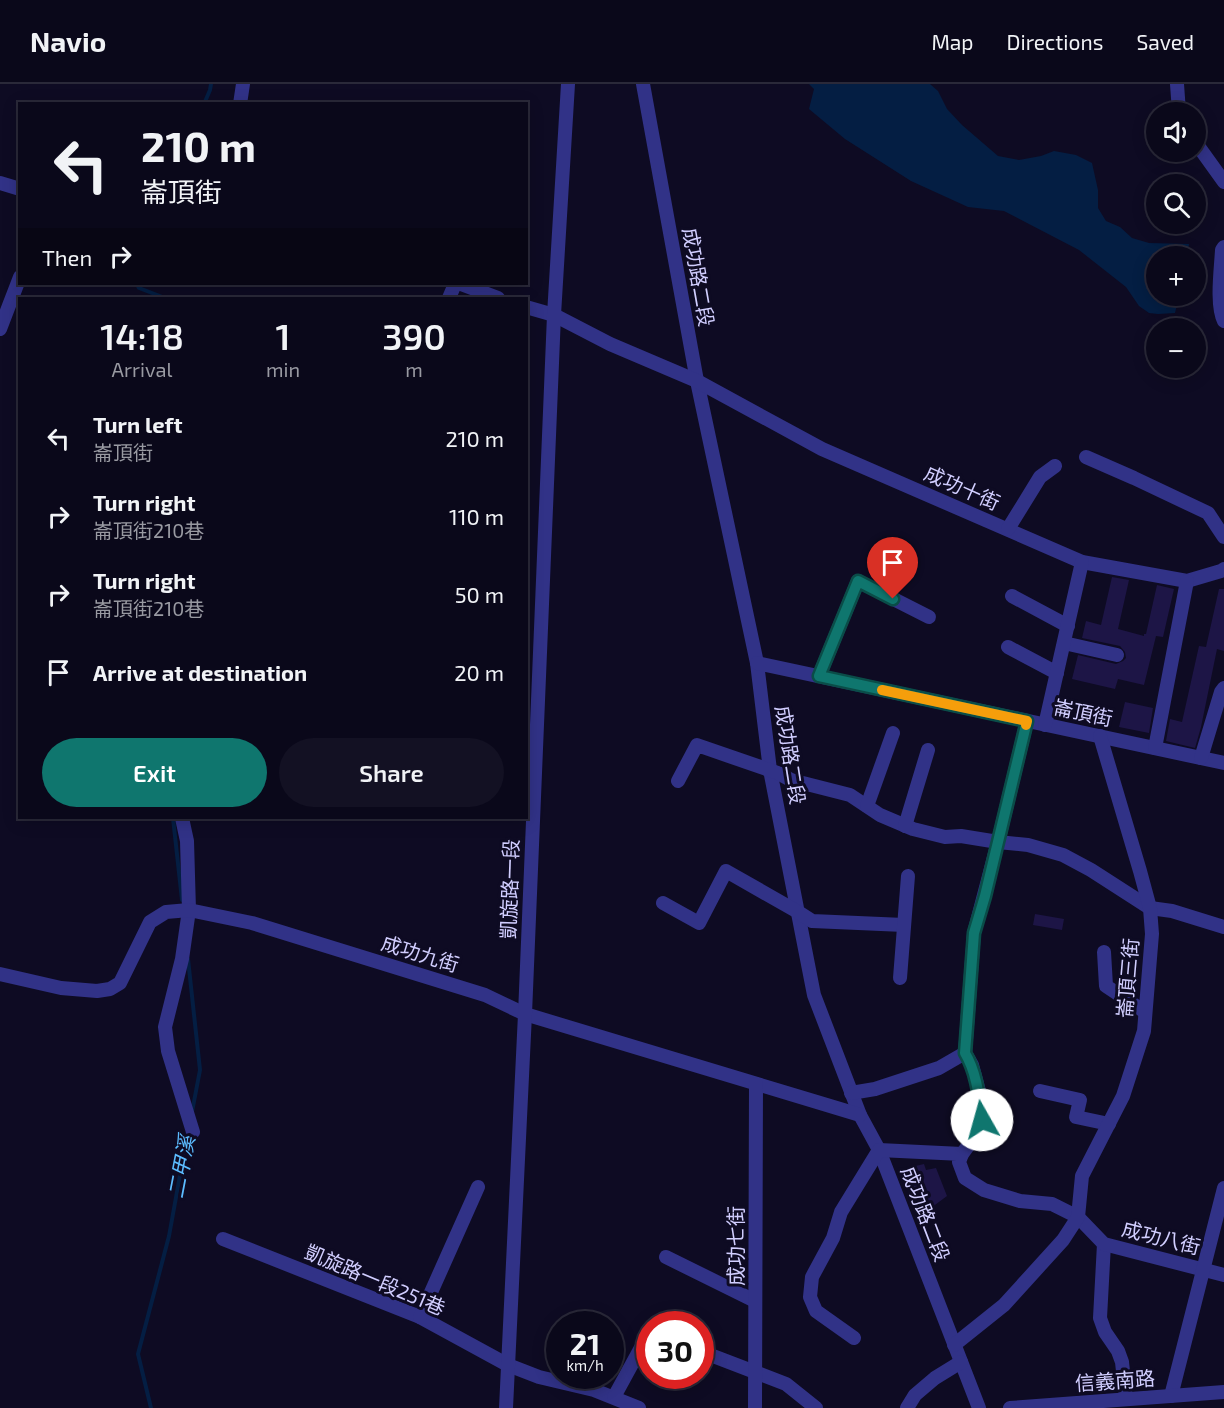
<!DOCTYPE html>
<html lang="en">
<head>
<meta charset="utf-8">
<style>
	:root { --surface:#0a081a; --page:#131123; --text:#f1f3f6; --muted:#999aa2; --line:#2a2939; --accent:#0f766e }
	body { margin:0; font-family:"Exo 2","Noto Sans TC",sans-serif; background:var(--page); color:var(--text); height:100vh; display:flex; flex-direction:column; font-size:22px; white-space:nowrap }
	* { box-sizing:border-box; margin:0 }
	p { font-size:20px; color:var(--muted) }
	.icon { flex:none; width:33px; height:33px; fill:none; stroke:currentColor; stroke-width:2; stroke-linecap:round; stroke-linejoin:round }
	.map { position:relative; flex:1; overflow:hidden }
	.drawer { position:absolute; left:18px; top:213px; width:510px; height:522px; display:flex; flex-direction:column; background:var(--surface); border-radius:0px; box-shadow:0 3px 15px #0003,0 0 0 2px var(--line) }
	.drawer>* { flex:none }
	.hud { position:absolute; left:18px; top:18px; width:510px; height:183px; border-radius:0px; box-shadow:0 3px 15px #0003,0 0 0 2px var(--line); background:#0a081a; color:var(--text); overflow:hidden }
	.fabs { position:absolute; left:1146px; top:18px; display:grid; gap:12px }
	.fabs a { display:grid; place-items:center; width:60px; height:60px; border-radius:50%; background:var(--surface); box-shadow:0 3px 15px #0003,0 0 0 2px var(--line); font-size:30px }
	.speed { position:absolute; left:546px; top:1227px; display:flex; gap:12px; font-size:30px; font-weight:700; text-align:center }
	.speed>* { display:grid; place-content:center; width:78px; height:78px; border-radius:50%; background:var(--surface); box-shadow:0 3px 15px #0003,0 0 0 2px var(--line); line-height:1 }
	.speed small { font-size:15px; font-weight:400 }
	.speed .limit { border:9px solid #d22; background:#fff; color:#111 }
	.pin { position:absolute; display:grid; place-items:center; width:51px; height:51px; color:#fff; margin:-62px -26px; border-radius:50% 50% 50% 0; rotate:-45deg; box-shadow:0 0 6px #0007 }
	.pin .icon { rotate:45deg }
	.me { position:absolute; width:66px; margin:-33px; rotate:353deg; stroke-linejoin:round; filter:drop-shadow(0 0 4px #0008) }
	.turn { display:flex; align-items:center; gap:21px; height:126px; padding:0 24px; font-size:27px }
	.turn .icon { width:78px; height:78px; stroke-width:2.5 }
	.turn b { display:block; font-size:42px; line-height:51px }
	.then { display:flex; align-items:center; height:57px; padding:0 24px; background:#0003; gap:12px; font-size:22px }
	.eta { display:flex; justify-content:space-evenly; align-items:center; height:102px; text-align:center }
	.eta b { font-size:36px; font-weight:600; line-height:42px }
	.primary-button { display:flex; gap:12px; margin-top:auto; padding:12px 24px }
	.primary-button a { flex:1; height:69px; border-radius:36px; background:var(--accent); color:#fff; font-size:24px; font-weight:600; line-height:69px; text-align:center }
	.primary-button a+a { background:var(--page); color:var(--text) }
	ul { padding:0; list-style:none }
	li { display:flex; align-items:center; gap:18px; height:78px; padding:0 24px }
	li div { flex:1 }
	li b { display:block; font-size:22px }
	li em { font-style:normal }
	header { display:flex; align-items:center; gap:36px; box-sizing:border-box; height:84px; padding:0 30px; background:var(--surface); border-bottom:2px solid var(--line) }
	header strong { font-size:28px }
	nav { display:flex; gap:33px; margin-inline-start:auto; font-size:21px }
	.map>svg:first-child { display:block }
</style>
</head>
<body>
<header>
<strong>Navio</strong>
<nav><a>Map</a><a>Directions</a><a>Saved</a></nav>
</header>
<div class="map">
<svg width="1224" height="1324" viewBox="0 0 1224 1324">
	<rect width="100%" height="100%" fill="#0e0b23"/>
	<path fill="#041e43" d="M809 0H930L938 7 947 25 962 41 998 72 1019 76 1041 72 1054 67 1076 71 1092 79 1098 106V124L1106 137 1120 143 1132 154 1149 159 1189 160 1187 172H1156V212H1179L1175 229 1158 230 1149 229 1139 222 1126 203 1079 166 1004 127 968 123 911 97 845 55 809 25 814 5Z"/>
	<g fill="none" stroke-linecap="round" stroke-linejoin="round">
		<g stroke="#041e43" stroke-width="4">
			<path d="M204 20 210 6 211 0"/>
			<path d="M137 200 139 204 165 214"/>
			<path d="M173 734 182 816"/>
			<path d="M188 875 200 986 192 1028"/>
			<path d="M151 1324 138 1270 169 1152 188 1047"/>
		</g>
	</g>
	<g fill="#1d1546">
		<path d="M1112 493 1129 496 1118 545 1144 552V550H1146L1157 501 1174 505 1163 553 1156 552 1144 601 1118 595 1115 605 1072 595 1078 571 1116 580 1123 577 1126 574 1125 568 1120 562 1082 554 1086 537 1101 541Z"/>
		<path d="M1219 505H1224V567L1217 565 1201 643 1195 664 1166 657 1170 635 1182 638 1199 562 1206 563Z"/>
		<path d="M1125 618 1153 624 1149 649 1119 643Z"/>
		<path d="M1035 830 1064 835 1062 846 1033 841Z"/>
		<path d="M924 1080 926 1086 936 1084 947 1112 920 1132 898 1086Z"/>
	</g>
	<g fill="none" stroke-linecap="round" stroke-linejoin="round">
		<g stroke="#313287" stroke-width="14">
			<path d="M643 0 697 297 757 579 770 686 814 911 860 1031 879 1066 979 1324"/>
			<path d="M1177 0 1179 28"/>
			<path d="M240 20 243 0"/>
			<path d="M1196 59 1224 98"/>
			<path d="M0 99 20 105"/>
			<path d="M1224 163 1222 166C1221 185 1216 221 1224 237"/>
			<path d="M461 200 498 214"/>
			<path d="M449 214 455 200"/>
			<path d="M526 223 554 231 610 260 697 297 822 365 1082 478 1187 497 1221 487 1224 485"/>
			<path d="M0 245 20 193"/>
			<path d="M1086 373 1134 394 1208 429 1224 453"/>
			<path d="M1008 445 1040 393 1055 382"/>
			<path d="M1012 512 1068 542"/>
			<path d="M1064 559 1117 571"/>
			<path d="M1008 563 1057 589"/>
			<path d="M757 579 1224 679"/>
			<path d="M819 592 858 497 929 533"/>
			<path d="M1045 641 1082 478"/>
			<path d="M1155 664 1187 497"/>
			<path d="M1201 674 1221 608 1224 604"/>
			<path d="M678 697 697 661 778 689 791 696 850 711 880 731 913 745 945 753 961 752 998 758 1028 761 1063 771 1091 786 1150 824 1172 827 1224 843"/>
			<path d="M867 722 893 649"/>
			<path d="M182 734 187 757 189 826 182 875 165 943 168 967 193 1048"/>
			<path d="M905 742 928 666"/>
			<path d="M663 819 699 839 726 787 798 828 812 837 904 841"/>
			<path d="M1104 868 1106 902 1145 928"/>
			<path d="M0 890 61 904 97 907 110 905 120 899 150 838 166 828 189 826 252 839 485 911 525 930 860 1031"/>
			<path d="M900 894 908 792"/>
			<path d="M1040 1007 1080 1016 1076 1033 1109 1040"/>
			<path d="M851 1009 875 1005 939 984 965 969"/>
			<path d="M962 1070 977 1050 982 1036 979 1007 972 981 965 969 974 849 998 758 1027 637"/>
			<path d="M223 1155 420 1233 508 1281 539 1293 594 1306 639 1324"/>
			<path d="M1104 1160 1100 1234 1105 1248 1118 1267 1122 1278 1126 1315"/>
			<path d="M666 1173 755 1217"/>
			<path d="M420 1233 478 1103"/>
			<path d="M854 1254 816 1227 810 1213 812 1193 833 1154 841 1128 879 1066 962 1070 959 1078 965 1094 984 1106 1020 1117 1052 1120 1078 1133 1104 1160 1224 1191"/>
			<path d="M954 1261 1004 1221 1063 1156 1078 1133 1082 1092 1123 1012 1144 947 1152 850 1150 824 1140 787 1100 652"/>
			<path d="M700 1267 786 1300 816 1324"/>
			<path d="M1171 1312 1224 1104"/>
			<path d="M614 1313 650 1247"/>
			<path d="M506 1324 525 930 554 231 568 0"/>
			<path d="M755 1324 756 1000"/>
			<path d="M907 1324 915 1311 935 1294 961 1278"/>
			<path d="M1010 1324 1224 1308"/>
		</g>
	</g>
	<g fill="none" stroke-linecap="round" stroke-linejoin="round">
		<g stroke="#0a4d48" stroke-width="15">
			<path id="route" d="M893 515 858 497 819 592 1027 637 985 812 974 849 965 969C977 989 979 1013 982 1036"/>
		</g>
		<use href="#route" stroke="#0f766e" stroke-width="10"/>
		<path stroke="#f59e0b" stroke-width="10" d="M882 606 1027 637 1026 641"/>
	</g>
	<g text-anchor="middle" stroke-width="6" stroke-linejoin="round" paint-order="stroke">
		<g font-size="20" fill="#d1ceff" stroke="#0e0b23">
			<text transform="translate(698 193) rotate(80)" y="7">成功路二段</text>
			<text transform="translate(962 404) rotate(24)" y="7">成功十街</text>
			<text transform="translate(1083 629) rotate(12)" y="7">崙頂街</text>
			<text transform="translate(790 671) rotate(81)" y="7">成功路二段</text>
			<text transform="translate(510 805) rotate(-88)" y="7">凱旋路一段</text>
			<text transform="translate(420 870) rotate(17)" y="7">成功九街</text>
			<text transform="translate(1128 894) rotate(-85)" y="7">崙頂三街</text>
			<text transform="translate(925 1130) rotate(69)" y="7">成功路二段</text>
			<text transform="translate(1161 1154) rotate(14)" y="7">成功八街</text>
			<text transform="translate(736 1162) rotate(-90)" y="7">成功七街</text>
			<text transform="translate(375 1196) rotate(23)" y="7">凱旋路一段251巷</text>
			<text transform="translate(1115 1297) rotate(-4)" y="7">信義南路</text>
		</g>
		<g font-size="21" font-style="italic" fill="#5cbcff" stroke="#0e0b23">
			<text transform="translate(182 1083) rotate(-79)" y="7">二甲溪</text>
		</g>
	</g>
</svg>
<div class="fabs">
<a><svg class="icon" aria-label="sound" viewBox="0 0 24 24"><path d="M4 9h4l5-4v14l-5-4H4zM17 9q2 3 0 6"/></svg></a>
<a><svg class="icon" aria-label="search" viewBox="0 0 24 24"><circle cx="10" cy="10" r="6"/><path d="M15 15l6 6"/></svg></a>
<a>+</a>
<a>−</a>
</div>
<div class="speed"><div>21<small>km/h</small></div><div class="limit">30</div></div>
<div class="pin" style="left:893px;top:515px;background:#d93025"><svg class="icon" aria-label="arrive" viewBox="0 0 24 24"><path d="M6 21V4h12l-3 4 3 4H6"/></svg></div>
<svg class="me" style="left:982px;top:1036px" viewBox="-20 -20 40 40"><circle r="19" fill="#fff"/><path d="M0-13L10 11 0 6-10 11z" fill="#0f766e"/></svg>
<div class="hud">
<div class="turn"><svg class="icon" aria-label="left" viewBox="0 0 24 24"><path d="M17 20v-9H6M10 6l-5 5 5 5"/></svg><div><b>210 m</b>崙頂街</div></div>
<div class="then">Then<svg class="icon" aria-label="right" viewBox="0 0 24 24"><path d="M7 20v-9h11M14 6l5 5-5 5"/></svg></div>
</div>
<section class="drawer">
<div class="eta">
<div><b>14:18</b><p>Arrival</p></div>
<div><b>1</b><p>min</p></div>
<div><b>390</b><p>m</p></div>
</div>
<ul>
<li><svg class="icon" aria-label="left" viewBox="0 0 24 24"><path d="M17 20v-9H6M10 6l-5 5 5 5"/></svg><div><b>Turn left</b><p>崙頂街</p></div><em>210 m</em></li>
<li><svg class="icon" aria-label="right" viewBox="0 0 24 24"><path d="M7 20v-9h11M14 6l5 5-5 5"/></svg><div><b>Turn right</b><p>崙頂街210巷</p></div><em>110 m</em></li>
<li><svg class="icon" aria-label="right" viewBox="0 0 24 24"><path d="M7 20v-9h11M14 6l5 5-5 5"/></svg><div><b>Turn right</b><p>崙頂街210巷</p></div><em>50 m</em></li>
<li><svg class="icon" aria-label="arrive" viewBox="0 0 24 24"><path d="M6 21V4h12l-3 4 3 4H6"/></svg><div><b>Arrive at destination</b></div><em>20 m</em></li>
</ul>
<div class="primary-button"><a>Exit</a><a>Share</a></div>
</section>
</div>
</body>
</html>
